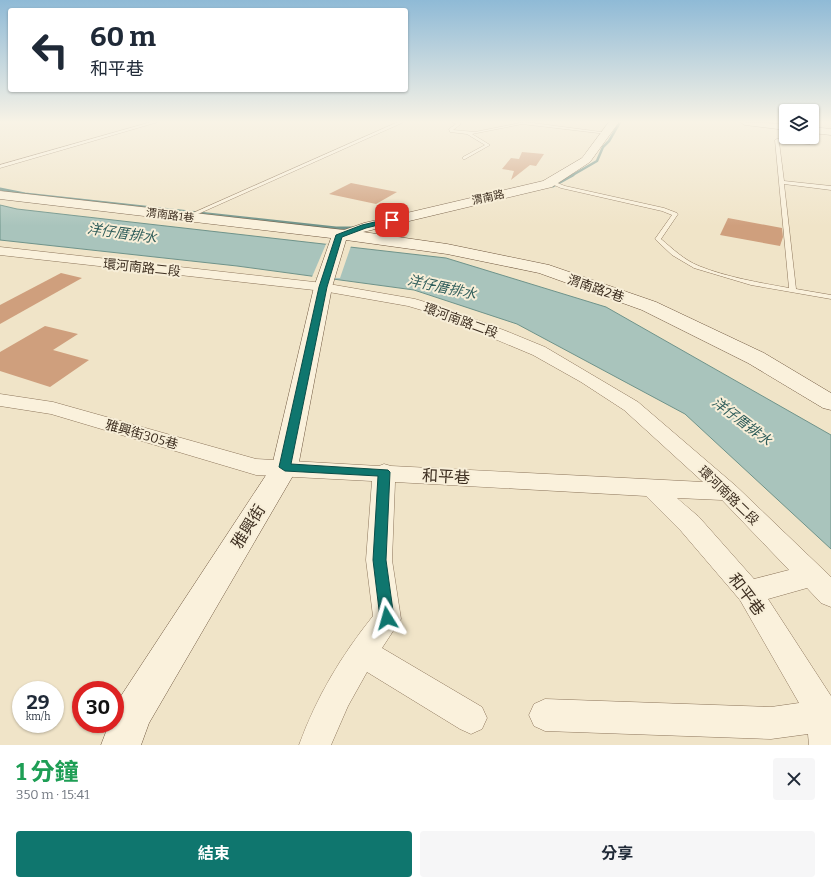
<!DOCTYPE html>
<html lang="zh-TW">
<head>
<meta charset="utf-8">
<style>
	:root { --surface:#fff; --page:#f6f6f7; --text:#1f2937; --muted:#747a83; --accent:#0f766e }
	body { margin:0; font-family:Bitter,"Noto Sans TC",serif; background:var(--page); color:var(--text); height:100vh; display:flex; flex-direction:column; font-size:15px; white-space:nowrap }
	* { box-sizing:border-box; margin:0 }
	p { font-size:13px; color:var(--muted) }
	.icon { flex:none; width:22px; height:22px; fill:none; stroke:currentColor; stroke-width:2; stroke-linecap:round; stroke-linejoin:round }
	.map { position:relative; height:745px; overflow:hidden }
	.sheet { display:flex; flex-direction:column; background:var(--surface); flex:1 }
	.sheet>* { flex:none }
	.guide { position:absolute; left:8px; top:8px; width:400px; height:84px; border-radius:4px; box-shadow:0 1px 3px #0004; background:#fff; color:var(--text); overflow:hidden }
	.fabs { position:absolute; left:779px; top:104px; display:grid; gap:8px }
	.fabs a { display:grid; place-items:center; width:40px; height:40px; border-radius:4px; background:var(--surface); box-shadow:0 1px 3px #0004; font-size:20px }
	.speed { position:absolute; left:12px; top:681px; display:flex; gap:8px; font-size:20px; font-weight:700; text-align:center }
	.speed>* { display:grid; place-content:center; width:52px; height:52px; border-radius:50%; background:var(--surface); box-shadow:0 1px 3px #0004; line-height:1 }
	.speed small { font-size:10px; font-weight:400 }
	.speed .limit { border:6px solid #d22; background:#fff; color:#111 }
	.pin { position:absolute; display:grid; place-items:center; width:34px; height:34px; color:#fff; margin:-17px; border-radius:8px; box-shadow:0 2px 6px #0006 }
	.me { position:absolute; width:44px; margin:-22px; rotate:352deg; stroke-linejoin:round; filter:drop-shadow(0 0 3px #0008) }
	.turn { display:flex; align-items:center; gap:14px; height:84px; padding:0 16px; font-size:18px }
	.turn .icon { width:52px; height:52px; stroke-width:2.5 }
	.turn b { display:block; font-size:28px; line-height:34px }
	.round { display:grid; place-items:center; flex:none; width:42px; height:42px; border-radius:4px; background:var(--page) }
	.head { display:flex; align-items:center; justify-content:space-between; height:68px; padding:0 16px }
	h1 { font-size:24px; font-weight:700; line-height:30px; color:#1e9e55 }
	.action { display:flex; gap:8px; margin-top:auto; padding:8px 16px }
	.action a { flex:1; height:46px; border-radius:4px; background:var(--accent); color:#fff; font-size:16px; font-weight:700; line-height:46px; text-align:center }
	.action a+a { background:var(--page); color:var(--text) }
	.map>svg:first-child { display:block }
</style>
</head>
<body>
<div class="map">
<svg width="831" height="745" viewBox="0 0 831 745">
	<rect width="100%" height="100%" fill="#f0e4c8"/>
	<path fill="#a9c4bc" stroke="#6f938a" d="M0 205 17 209 446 258 606 307 831 435V549L685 414 517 324 414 290 237 266 0 240Z"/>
	<path fill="#f0e4c8" d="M326 244 351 246 340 278 312 277Z"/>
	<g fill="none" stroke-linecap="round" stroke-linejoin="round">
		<path stroke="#6f938a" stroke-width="2.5" d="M571 176 597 161 603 147 609 141 620 122"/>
		<g stroke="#6f938a" stroke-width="3">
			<path d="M553 186 573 175"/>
			<path d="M0 189 25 194 336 228H355"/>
		</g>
	</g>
	<g fill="#cf9f7d">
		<path d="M522 152 544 154 536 166 530 165 511 180 514 171 502 169 511 158 519 159Z"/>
		<path d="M351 183 397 192 376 204 329 194Z"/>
		<path d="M728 218 782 228 783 237 780 246 720 235Z"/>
		<path d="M61 273 82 278 0 324V305Z"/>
		<path d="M45 326 78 334 53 350 89 360 50 387 0 371V352Z"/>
	</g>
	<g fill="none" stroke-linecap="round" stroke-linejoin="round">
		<g stroke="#8d765c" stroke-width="1">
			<g id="lane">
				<path d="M151 122H158L0 168V165Z"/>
				<path d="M398 122H404L189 218 184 217Z"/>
				<path d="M452 122H458L461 124 453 130 475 132 525 122 609 133 607 134 522 124 472 134 490 145 465 159H463V157L485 145 467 134 450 132 449 129 456 124Z"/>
				<path d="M806 137H810V144L779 142 784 181 831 186V190L784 184 796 289 831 295V299L751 285 694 268 672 255 655 239 672 215 662 211 561 188 547 182 550 180 565 186 664 208 677 213 678 214 661 239C673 249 684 260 699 266 726 277 761 283 789 288L775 140 777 139 806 141Z"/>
			</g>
		</g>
		<g stroke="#8d765c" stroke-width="1">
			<path id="street" d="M0 247 323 283 415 299 445 308 506 331 545 347 638 402 736 486 831 577V607L821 603 807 588 768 599 831 696V745H809L808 734 771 739 545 731 534 726 529 715 534 704 545 699 771 707 799 703 740 600 681 531 646 496 395 482 392 560 401 619 382 648 482 707 487 718 482 729 471 734 460 729 367 672 348 706 331 745H299C317 696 341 656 373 616L366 560 372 481 256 475 51 414 0 406V394L53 402 256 459 379 466 384 464 391 466 703 482 624 410 581 382 533 355 435 314 408 306 323 291 0 255ZM677 498 722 500 789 570 754 579 699 517Z"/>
		</g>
		<g stroke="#6f573f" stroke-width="1">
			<g id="secondary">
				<path d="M609 122H619L590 162 552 187 363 232 447 244 549 265 656 302 764 353 831 393V410L823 408 748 363 642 310 539 273 447 254 346 240 332 287 298 467 149 723 141 745H101L109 724H115V710L119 699 272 466 314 287 331 238 0 199V191L344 230 364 223 543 181 582 158Z"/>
				<path d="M740 122 786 124V130L745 125Z"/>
				<path d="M812 127 831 129V135L812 133Z"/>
			</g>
		</g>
		<use href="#lane" fill="#faf1dc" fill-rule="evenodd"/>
		<use href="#street" fill="#faf1dc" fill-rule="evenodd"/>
		<use href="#secondary" fill="#faf1dc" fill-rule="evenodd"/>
	</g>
	<linearGradient id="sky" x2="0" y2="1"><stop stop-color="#8fbad6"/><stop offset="0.54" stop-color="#f8f3e6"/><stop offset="1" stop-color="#f8f3e6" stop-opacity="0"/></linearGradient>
	<rect width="831" height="226" fill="url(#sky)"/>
	<path fill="#0f766e" stroke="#0a4d48" d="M392 218 396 220 395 221 366 228 342 237 327 287 291 464 388 470 390 472 386 560 394 618 392 623 387 625 382 623 380 618 373 560 378 476 285 471 279 467 319 287 336 235 362 225Z"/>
	<g text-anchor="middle" stroke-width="4" stroke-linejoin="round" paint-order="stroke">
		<g font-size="11" fill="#3d2e20" stroke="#f7eed8">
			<text transform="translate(488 197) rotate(-13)" y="4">渭南路</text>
			<text transform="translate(170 215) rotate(7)" y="4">渭南路1巷</text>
		</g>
		<g font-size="13" fill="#3d2e20" stroke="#f7eed8">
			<text transform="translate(142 267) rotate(6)" y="5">環河南路二段</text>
			<text transform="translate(596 288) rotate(19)" y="5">渭南路2巷</text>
			<text transform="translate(461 320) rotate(20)" y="5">環河南路二段</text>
			<text transform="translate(142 434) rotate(16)" y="5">雅興街305巷</text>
			<text transform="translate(729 495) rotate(44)" y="5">環河南路二段</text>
		</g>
		<g font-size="14" font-style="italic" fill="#2f5d5a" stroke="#f7eed8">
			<text transform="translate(122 233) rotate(8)" y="5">洋仔厝排水</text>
			<text transform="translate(442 287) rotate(12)" y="5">洋仔厝排水</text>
			<text transform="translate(742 421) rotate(37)" y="5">洋仔厝排水</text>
		</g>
		<g font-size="16" fill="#3d2e20" stroke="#f7eed8">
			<text transform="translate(446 476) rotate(3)" y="6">和平巷</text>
			<text transform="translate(248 526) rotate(-58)" y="6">雅興街</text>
			<text transform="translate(747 594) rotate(53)" y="6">和平巷</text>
		</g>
	</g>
</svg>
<div class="fabs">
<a><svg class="icon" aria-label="layers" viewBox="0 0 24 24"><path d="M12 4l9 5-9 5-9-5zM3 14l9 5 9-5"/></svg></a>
</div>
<div class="speed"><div>29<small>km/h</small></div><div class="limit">30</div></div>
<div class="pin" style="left:392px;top:220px;background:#d93025"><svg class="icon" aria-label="arrive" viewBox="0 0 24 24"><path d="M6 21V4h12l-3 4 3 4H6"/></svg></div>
<svg class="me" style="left:387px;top:618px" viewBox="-20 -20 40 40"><path d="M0-17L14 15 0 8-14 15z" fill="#0f766e" stroke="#fff" stroke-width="4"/></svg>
<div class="guide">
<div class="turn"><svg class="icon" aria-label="left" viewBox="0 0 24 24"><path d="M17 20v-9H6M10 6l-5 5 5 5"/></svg><div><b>60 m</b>和平巷</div></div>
</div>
</div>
<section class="sheet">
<div class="head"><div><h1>1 分鐘</h1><p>350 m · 15:41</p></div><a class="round"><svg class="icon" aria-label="close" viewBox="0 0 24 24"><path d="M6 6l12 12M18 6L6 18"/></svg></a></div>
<div class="action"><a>結束</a><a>分享</a></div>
</section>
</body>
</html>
